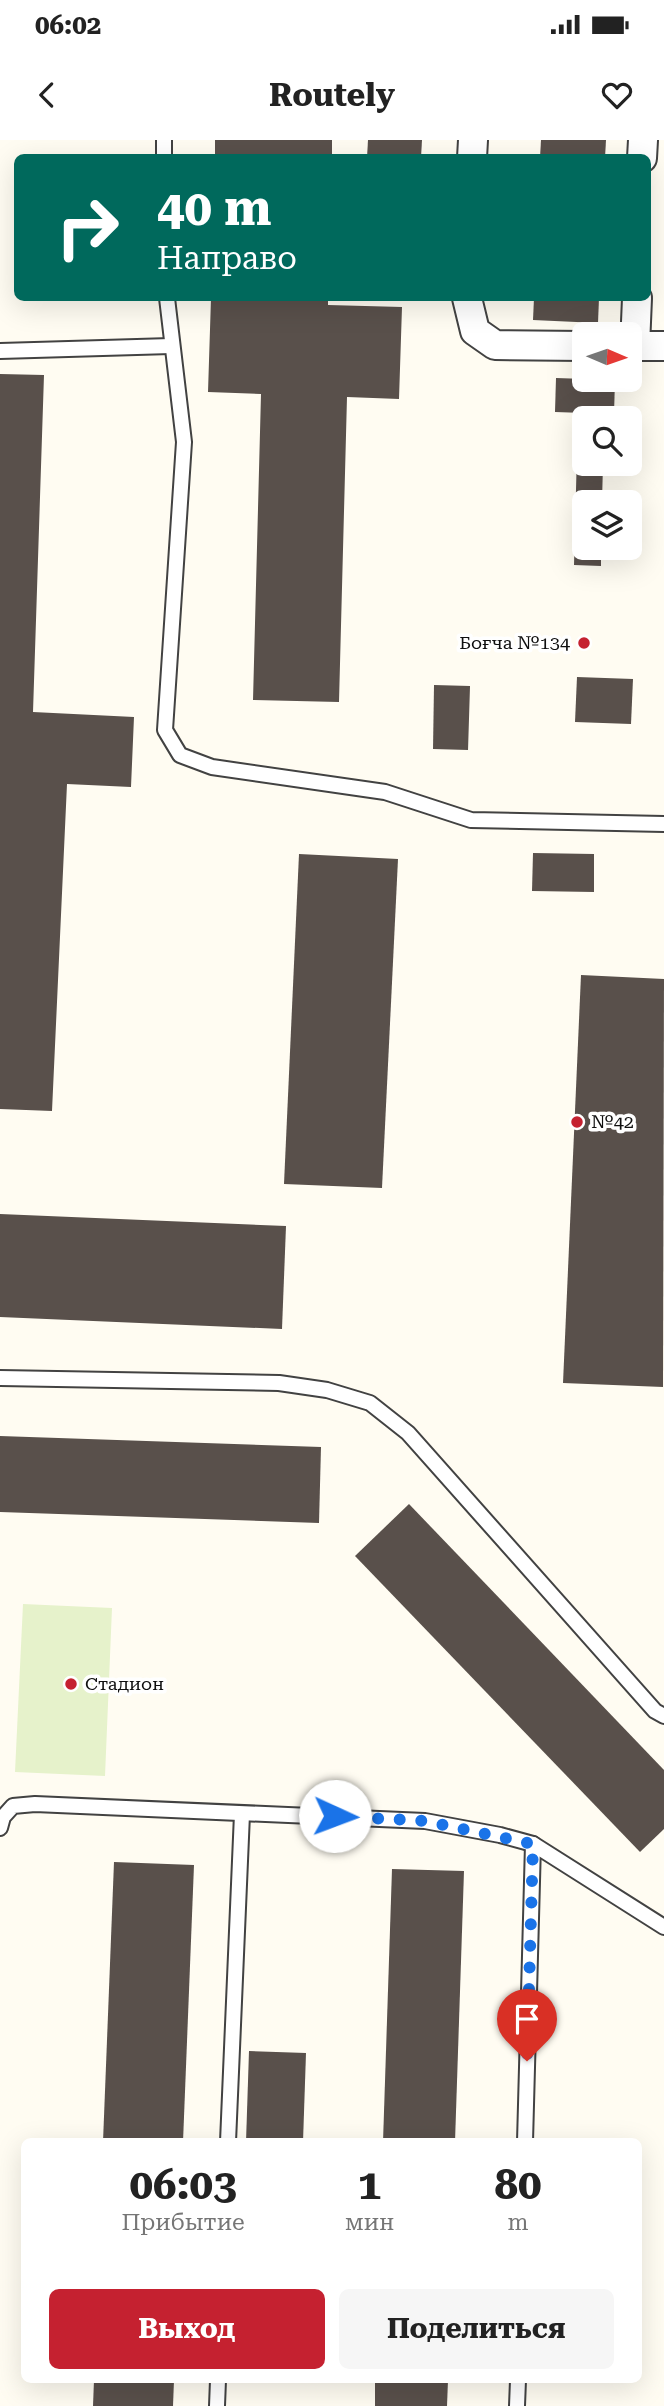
<!DOCTYPE html>
<html lang="ru">
<head>
<meta charset="utf-8">
<style>
	:root { --surface:#fff; --page:#f6f6f6; --text:#222; --muted:#767676; --accent:#c52130 }
	body { margin:0; font-family:"Roboto Serif",serif; background:var(--page); color:var(--text); height:100vh; display:flex; flex-direction:column; font-size:26px; white-space:nowrap }
	* { box-sizing:border-box; margin:0 }
	p { font-size:23px; color:var(--muted) }
	.icon { flex:none; width:38px; height:38px; fill:none; stroke:currentColor; stroke-width:2; stroke-linecap:round; stroke-linejoin:round }
	.map { position:relative; flex:1; overflow:hidden }
	.drawer { position:absolute; left:21px; top:1998px; width:621px; height:245px; display:flex; flex-direction:column; background:var(--surface); border-radius:10px; box-shadow:0 7px 28px #0002 }
	.drawer>* { flex:none }
	.top-card { position:absolute; left:14px; top:14px; width:637px; height:147px; border-radius:10px; box-shadow:0 7px 28px #0002; background:#00695c; color:#fff; overflow:hidden }
	.needle { width:46px; rotate:92deg }
	.buttons { position:absolute; left:572px; top:182px; display:grid; gap:14px }
	.buttons a { display:grid; place-items:center; width:70px; height:70px; border-radius:10px; background:var(--surface); box-shadow:0 7px 28px #0002; font-size:35px }
	.pin { position:absolute; display:grid; place-items:center; width:60px; height:60px; color:#fff; margin:-72px -30px; border-radius:50% 50% 50% 0; rotate:-45deg; box-shadow:0 0 7px #0007 }
	.pin .icon { rotate:45deg }
	.me { position:absolute; width:77px; margin:-38px; rotate:92deg; stroke-linejoin:round; filter:drop-shadow(0 0 5px #0008) }
	.turn { display:flex; align-items:center; gap:24px; height:147px; padding:0 28px; font-size:32px }
	.turn .icon { width:91px; height:91px; stroke-width:2.5 }
	.turn b { display:block; font-size:49px; line-height:60px }
	.eta { display:flex; justify-content:space-evenly; align-items:center; height:119px; text-align:center }
	.eta b { font-size:42px; font-weight:700; line-height:49px }
	.primary-button { display:flex; gap:14px; margin-top:auto; padding:14px 28px }
	.primary-button a { flex:1; height:80px; border-radius:10px; background:var(--accent); color:#fff; font-size:28px; font-weight:700; line-height:80px; text-align:center }
	.primary-button a+a { background:var(--page); color:var(--text) }
	.status { display:flex; justify-content:space-between; align-items:center; height:49px; padding:0 35px; background:var(--surface); direction:ltr }
	.status svg { height:19px; fill:currentColor }
	header { display:flex; justify-content:space-between; align-items:center; height:91px; padding:0 28px; background:var(--surface); font-size:32px; font-weight:700 }
	.map>svg:first-child { display:block }
</style>
</head>
<body>
<div class="status"><b>06:02</b><svg viewBox="0 0 49 12"><path d="M0 12V9h3v3zM5 12V6h3v6zM10 12V3h3v9zM15 12V0h3v12zM26 1h20v11H26zM47 4h2v5h-2z"/></svg></div>
<header><svg class="icon" aria-label="back" viewBox="0 0 24 24"><path d="M15 5l-7 7 7 7"/></svg>Routely<svg class="icon" aria-label="heart" viewBox="0 0 24 24"><path d="M12 20l-8-8c-3-5 5-10 8-4 3-6 11-1 8 4z"/></svg></header>
<div class="map">
<svg width="664" height="2266" viewBox="0 0 664 2266">
	<rect width="100%" height="100%" fill="#fffcf2"/>
	<path fill="#e6f2cb" d="M23 1464 112 1468 105 1636 15 1632Z"/>
	<g fill="#59504b">
		<rect x="215" y="0" width="117" height="18"/>
		<path d="M368 0H422L421 18H367Z"/>
		<path d="M541 0H606L605 18H540Z"/>
		<path d="M211 158H328V165L402 167 399 259 347 257 339 562 253 560 261 254 208 252Z"/>
		<path d="M534 158H599L598 183 533 180Z"/>
		<path d="M0 234 44 235 33 572 134 577 131 647 67 644 52 971 0 969Z"/>
		<path d="M556 238 615 240 614 274 555 272Z"/>
		<path d="M577 312H584V324H603L602 362H584V408H601V426L574 425Z"/>
		<path d="M577 537 633 539 631 584 575 582Z"/>
		<path d="M434 545 470 546 468 610 433 609Z"/>
		<path d="M533 713 594 714V752L532 751Z"/>
		<path d="M299 714 398 719 382 1048 284 1044Z"/>
		<path d="M581 835 664 839 663 1247 563 1243Z"/>
		<path d="M0 1074 286 1086 282 1189 0 1177Z"/>
		<path d="M0 1296 321 1307 319 1383 0 1372Z"/>
		<path d="M409 1364 664 1630V1689L640 1712 355 1416Z"/>
		<path d="M114 1722 194 1725 183 2002H103Z"/>
		<path d="M392 1729 464 1731 455 2002H383Z"/>
		<path d="M249 1911 306 1913 303 2002H246Z"/>
		<path d="M94 2240H174L173 2266H93Z"/>
		<path d="M375 2240H448L447 2266H375Z"/>
	</g>
	<g fill="none" stroke-linecap="round" stroke-linejoin="round">
		<g stroke="#424242" stroke-width="18">
			<g id="lane">
				<path d="M164 18V0"/>
				<path d="M167 158 184 302 165 590 180 615 212 627 385 652 471 680 664 684"/>
				<path d="M0 211 171 206"/>
				<path d="M0 1238 279 1243 327 1250 370 1263 408 1293 655 1571 664 1576"/>
				<path d="M0 1688 3 1677 13 1666 35 1664 425 1681 500 1695 533 1704 664 1787"/>
				<path d="M228 2002 242 1674"/>
				<path d="M525 2002 533 1704"/>
				<path d="M217 2266 218 2240"/>
				<path d="M517 2266 518 2240"/>
			</g>
		</g>
		<g stroke="#424242" stroke-width="32">
			<g id="street">
				<path d="M472 18 473 0"/>
				<path d="M642 18 643 0"/>
				<path d="M467 158 475 191 495 205 584 206"/>
				<path d="M630 206H664"/>
				<path d="M635 206 637 158"/>
			</g>
		</g>
		<use href="#lane" stroke="#fff" stroke-width="14"/>
		<use href="#street" stroke="#fff" stroke-width="28"/>
	</g>
	<g fill="none" stroke-linecap="round" stroke-linejoin="round">
		<path stroke="#1a73e8" stroke-width="12" stroke-dasharray="0 21.6" d="M335 1676 425 1681 533 1704 527 1921"/>
	</g>
	<g fill="#c52130" stroke="#fff" stroke-width="2.5">
		<circle cx="584" cy="503" r="7"/>
		<circle cx="577" cy="982" r="7"/>
		<circle cx="71" cy="1544" r="7"/>
	</g>
	<g text-anchor="middle" stroke-width="7" stroke-linejoin="round" paint-order="stroke">
		<g font-size="18" fill="#0f0f0f" stroke="#fff" text-anchor="start">
			<text x="570" y="509" text-anchor="end">Боғча №134</text>
			<text x="591" y="988">№42</text>
			<text x="85" y="1550">Стадион</text>
		</g>
	</g>
</svg>
<div class="buttons">
<a><svg class="needle" viewBox="-14 -14 28 28"><path d="M0-13l5 13h-10z" fill="#e53935"/><path d="M0 13l5-13h-10z" fill="#767676"/></svg></a>
<a><svg class="icon" aria-label="search" viewBox="0 0 24 24"><circle cx="10" cy="10" r="6"/><path d="M15 15l6 6"/></svg></a>
<a><svg class="icon" aria-label="layers" viewBox="0 0 24 24"><path d="M12 4l9 5-9 5-9-5zM3 14l9 5 9-5"/></svg></a>
</div>
<div class="pin" style="left:527px;top:1921px;background:#d93025"><svg class="icon" aria-label="arrive" viewBox="0 0 24 24"><path d="M6 21V4h12l-3 4 3 4H6"/></svg></div>
<svg class="me" style="left:335px;top:1676px" viewBox="-20 -20 40 40"><circle r="19" fill="#fff"/><path d="M0-13L10 11 0 6-10 11z" fill="#1a73e8"/></svg>
<div class="top-card">
<div class="turn"><svg class="icon" aria-label="right" viewBox="0 0 24 24"><path d="M7 20v-9h11M14 6l5 5-5 5"/></svg><div><b>40 m</b>Направо</div></div>
</div>
<section class="drawer">
<div class="eta">
<div><b>06:03</b><p>Прибытие</p></div>
<div><b>1</b><p>мин</p></div>
<div><b>80</b><p>m</p></div>
</div>
<div class="primary-button"><a>Выход</a><a>Поделиться</a></div>
</section>
</div>
</body>
</html>
